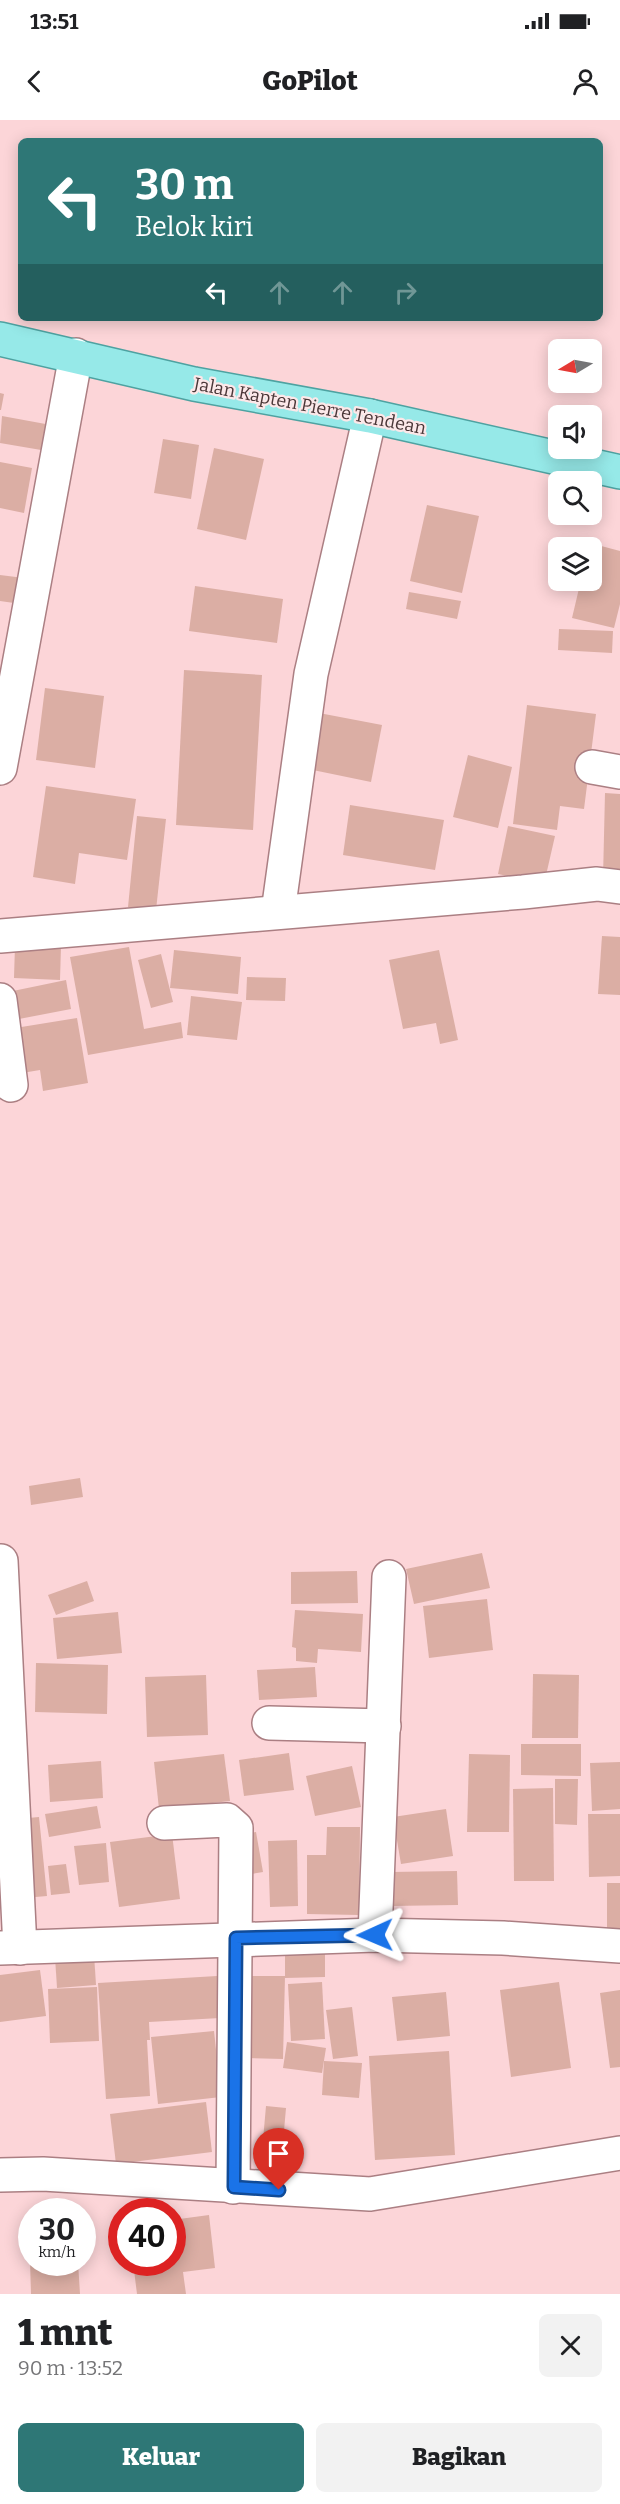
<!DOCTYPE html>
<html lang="id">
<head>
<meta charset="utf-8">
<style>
	:root { --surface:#fff; --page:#f2f2f2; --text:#202124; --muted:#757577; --accent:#2e7776 }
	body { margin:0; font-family:Bitter,serif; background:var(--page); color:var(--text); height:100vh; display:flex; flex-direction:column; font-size:22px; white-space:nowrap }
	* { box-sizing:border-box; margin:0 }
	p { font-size:20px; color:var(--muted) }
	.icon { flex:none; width:33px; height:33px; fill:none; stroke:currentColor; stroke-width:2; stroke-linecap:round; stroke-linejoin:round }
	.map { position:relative; height:2174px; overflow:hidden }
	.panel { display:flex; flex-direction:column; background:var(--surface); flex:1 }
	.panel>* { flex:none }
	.hud { position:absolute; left:18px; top:18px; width:585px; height:183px; border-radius:9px; box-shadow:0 3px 15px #0003; background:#2e7776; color:#fff; overflow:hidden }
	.needle { width:39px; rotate:260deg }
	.tools { position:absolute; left:548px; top:219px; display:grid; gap:12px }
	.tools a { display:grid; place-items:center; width:54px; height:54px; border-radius:9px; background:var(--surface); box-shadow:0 3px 15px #0003; font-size:30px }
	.speed { position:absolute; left:18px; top:2078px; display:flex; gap:12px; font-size:30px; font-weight:700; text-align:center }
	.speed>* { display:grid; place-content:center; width:78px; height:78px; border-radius:50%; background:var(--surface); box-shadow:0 3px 15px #0003; line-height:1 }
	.speed small { font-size:15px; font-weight:400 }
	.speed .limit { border:9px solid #d22; background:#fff; color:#111 }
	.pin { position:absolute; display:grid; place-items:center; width:51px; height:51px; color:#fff; margin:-62px -26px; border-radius:50% 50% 50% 0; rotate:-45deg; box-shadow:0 0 6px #0007 }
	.pin .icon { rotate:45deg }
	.me { position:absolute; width:66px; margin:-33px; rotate:269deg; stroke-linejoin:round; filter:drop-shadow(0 0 4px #0008) }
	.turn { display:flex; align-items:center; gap:21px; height:126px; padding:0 18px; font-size:27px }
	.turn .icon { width:78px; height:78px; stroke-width:2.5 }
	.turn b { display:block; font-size:42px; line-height:51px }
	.lanes { display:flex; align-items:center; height:57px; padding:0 18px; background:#0003; justify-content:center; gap:30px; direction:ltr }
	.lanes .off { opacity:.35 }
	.round { display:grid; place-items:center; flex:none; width:63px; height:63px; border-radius:9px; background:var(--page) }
	.headline { display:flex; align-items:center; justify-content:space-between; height:102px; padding:0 18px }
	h1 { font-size:36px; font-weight:800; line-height:45px }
	.cta { display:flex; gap:12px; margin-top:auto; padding:12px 18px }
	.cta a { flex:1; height:69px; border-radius:9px; background:var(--accent); color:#fff; font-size:24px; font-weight:800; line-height:69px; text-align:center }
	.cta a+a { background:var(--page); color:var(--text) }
	.status { display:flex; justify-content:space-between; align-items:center; height:42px; padding:0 30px; background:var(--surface); direction:ltr }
	.status svg { height:16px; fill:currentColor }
	header { display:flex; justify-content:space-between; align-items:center; height:78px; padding:0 18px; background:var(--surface); font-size:27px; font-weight:800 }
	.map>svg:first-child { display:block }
</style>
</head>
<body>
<div class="status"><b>13:51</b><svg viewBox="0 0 49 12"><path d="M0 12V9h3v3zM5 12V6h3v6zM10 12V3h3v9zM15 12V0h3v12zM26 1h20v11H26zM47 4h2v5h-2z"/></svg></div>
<header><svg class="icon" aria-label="back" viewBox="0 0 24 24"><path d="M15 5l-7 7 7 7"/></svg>GoPilot<svg class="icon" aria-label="person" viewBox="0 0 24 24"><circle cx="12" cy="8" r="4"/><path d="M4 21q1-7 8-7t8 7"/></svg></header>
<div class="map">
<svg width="620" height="2174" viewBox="0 0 620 2174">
	<rect width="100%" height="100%" fill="#fcd5d8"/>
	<g fill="#dbaea4">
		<path d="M0 273 4 274 1 290H0Z"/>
		<path d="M2 296 51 305 47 331 0 323Z"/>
		<path d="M163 319 199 325 191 379 154 373Z"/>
		<path d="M214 328 264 339 246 420 197 409Z"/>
		<path d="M0 342 32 348 24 393 0 388Z"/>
		<path d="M427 385 479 396 462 473 410 461Z"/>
		<path d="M590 423 620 431V484L614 508 572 498 581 460H591Z"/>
		<path d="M0 455 24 458 21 484 0 481Z"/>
		<path d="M195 466 283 479 277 523 189 511Z"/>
		<path d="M409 472 461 481 457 499 406 489Z"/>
		<path d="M559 509 613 511 612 533 558 530Z"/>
		<path d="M184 550 262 555 253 710 176 705Z"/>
		<path d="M45 568 104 576 95 648 36 640Z"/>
		<path d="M527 585 596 594 584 689 560 686 557 710 513 704Z"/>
		<path d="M319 593 382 605 371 662 308 649Z"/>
		<path d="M468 635 512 647 498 708 453 697Z"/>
		<path d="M46 666 136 679 127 740 79 733 75 764 33 757Z"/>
		<path d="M605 673 620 674V758H603Z"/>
		<path d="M350 685 444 700 435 750 343 735Z"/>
		<path d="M137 696 166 699 156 790 128 787Z"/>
		<path d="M508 706 555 716 544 764 498 754Z"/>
		<path d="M602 816 620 817V875L598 874Z"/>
		<path d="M15 825 61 826 60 860 14 858Z"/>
		<path d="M129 827 144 909 181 902 183 918 88 935 70 837Z"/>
		<path d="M174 830 241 837 238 874 170 868Z"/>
		<path d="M439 830 458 920 440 924 436 903 403 909 389 840Z"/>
		<path d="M161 834 173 882 151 888 138 840Z"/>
		<path d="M247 857 286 858 285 881 246 880Z"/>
		<path d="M66 860 71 889 19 899 13 871Z"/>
		<path d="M191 876 242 882 237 920 187 915Z"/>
		<path d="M77 898 88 963 43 971 40 950 16 954 9 909Z"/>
		<path d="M80 1358 83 1377 31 1385 29 1366Z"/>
		<path d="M482 1433 490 1468 414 1484 406 1449Z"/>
		<path d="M357 1451 358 1483 291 1484V1452Z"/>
		<path d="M87 1461 94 1481 56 1495 48 1475Z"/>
		<path d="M487 1479 493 1530 429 1538 423 1486Z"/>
		<path d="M295 1490 363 1494 361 1532 318 1529 317 1543 296 1541V1528L292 1527Z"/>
		<path d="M118 1492 122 1533 57 1539 53 1498Z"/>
		<path d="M36 1543 108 1545 107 1594 35 1592Z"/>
		<path d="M315 1547 317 1577 259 1580 257 1550Z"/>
		<path d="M533 1554 579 1555 578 1618H532Z"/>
		<path d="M206 1555 208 1615 147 1617 145 1557Z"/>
		<path d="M521 1624H581V1656L521 1655Z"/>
		<path d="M289 1633 294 1670 244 1676 239 1640Z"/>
		<path d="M224 1634 230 1681 159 1689 154 1642Z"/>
		<path d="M469 1634 510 1635 509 1712H467Z"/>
		<path d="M101 1641 103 1678 50 1682 48 1645Z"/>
		<path d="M620 1642V1689L592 1691 590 1643Z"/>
		<path d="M352 1646 361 1687 315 1696 306 1656Z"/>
		<path d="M555 1659H578L577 1705 555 1704Z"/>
		<path d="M553 1668 554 1761H514L513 1669Z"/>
		<path d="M97 1686 101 1708 49 1717 45 1694Z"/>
		<path d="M446 1689 453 1736 401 1744 393 1697Z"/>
		<path d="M588 1694H620V1756L589 1757Z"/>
		<path d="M39 1697 47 1776 24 1778 17 1699Z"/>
		<path d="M327 1707H360L359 1795 307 1794V1735H326Z"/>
		<path d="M256 1712 263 1752 245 1755 238 1715Z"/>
		<path d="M172 1714 180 1779 119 1787 110 1722Z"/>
		<path d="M297 1720 298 1786 270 1787 268 1721Z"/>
		<path d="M106 1723 109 1762 79 1765 74 1726Z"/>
		<path d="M66 1744 70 1773 51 1775 48 1746Z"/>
		<path d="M457 1751 458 1785 390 1786V1752Z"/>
		<path d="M607 1763H620V1810L607 1809Z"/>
		<path d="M325 1830V1857L285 1858V1831Z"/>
		<path d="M94 1834 96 1865 57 1868 55 1837Z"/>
		<path d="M40 1850 46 1896 0 1902V1855Z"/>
		<path d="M217 1856 220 1898 149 1902 150 1920H147L150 1976 106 1979 98 1863Z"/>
		<path d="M244 1856H285L283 1939 245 1938Z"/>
		<path d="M322 1862 325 1919 291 1921 288 1864Z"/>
		<path d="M559 1862 571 1948 511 1957 500 1870Z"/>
		<path d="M97 1867 99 1921 50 1923 48 1869Z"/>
		<path d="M620 1870V1947L610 1948 600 1873Z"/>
		<path d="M446 1872 450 1916 397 1921 392 1877Z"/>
		<path d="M352 1887 358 1936 333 1939 326 1890Z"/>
		<path d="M214 1911 221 1977 158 1984 151 1917Z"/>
		<path d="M287 1922 326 1928 322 1953 283 1948Z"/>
		<path d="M449 1931 455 2035 375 2040 369 1936Z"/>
		<path d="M324 1941 362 1943 359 1978 322 1975Z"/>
		<path d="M206 1982 212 2032 116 2044 110 1994Z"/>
		<path d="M266 1986 286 1988 283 2022 263 2020Z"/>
		<path d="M27 2093H32V2141H30Z"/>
		<path d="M209 2095 215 2148 183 2152 186 2174H137L133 2142H172V2100Z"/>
		<path d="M30 2142H78L80 2174H31Z"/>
	</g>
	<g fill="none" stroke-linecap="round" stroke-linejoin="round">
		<g stroke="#ab7f83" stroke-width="36">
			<g id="minor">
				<path d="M592 647 620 652"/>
				<path d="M0 648 76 235"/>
				<path d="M278 792 311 554 370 296"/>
				<path d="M0 816 523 772 597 764 620 767"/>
				<path d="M0 880 11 965"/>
				<path d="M1 1441 20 1828"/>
				<path d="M269 1603 384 1606"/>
				<path d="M164 1703 227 1700 236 1708 233 2067"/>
				<path d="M375 1815 389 1457"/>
				<path d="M0 1828 375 1815 503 1818 620 1826"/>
				<path d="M0 2055 43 2054 370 2074 620 2033"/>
			</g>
		</g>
		<g stroke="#4ea2a1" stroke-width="36">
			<path id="major" d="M0 219 194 264 370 296 620 352"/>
		</g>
		<use href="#minor" stroke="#fff" stroke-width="33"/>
		<use href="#major" stroke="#96e9e8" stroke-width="33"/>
	</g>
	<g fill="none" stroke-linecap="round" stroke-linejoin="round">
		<g stroke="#114b97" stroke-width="15">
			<path id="route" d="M279 2070 234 2067 236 1818 375 1815"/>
		</g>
		<use href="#route" stroke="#1a73e8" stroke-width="10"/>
	</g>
	<g text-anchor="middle" stroke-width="4.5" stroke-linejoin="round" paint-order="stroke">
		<g font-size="18" fill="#4a3738" stroke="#fce8e9">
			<text transform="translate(310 286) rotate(11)" y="6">Jalan Kapten Pierre Tendean</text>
		</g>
	</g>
</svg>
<div class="tools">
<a><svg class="needle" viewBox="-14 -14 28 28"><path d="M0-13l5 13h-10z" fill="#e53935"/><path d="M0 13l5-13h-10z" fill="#757577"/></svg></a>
<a><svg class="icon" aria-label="sound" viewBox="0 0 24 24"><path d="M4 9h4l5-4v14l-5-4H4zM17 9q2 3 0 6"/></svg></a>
<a><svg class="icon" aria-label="search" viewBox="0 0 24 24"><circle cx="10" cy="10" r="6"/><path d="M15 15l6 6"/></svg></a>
<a><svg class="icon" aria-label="layers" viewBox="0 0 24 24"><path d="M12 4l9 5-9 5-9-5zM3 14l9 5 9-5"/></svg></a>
</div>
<div class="speed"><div>30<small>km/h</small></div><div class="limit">40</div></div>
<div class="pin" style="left:279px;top:2070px;background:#d93025"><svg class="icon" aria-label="arrive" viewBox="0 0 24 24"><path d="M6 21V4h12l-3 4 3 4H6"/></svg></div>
<svg class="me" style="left:375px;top:1815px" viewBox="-20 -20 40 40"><path d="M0-17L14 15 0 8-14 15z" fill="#1a73e8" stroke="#fff" stroke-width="4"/></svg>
<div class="hud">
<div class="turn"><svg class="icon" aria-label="left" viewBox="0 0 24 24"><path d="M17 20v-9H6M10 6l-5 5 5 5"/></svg><div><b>30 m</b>Belok kiri</div></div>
<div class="lanes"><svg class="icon" aria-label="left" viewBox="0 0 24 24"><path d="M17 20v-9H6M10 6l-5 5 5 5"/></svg><svg class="icon off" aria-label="ahead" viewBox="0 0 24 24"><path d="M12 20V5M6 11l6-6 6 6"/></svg><svg class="icon off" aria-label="ahead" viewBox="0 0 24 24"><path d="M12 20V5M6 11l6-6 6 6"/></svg><svg class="icon off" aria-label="right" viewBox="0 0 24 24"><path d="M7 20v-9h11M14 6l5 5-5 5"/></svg></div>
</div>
</div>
<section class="panel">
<div class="headline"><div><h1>1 mnt</h1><p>90 m · 13:52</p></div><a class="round"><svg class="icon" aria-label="close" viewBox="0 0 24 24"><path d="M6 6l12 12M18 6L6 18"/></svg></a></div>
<div class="cta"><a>Keluar</a><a>Bagikan</a></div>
</section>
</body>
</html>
